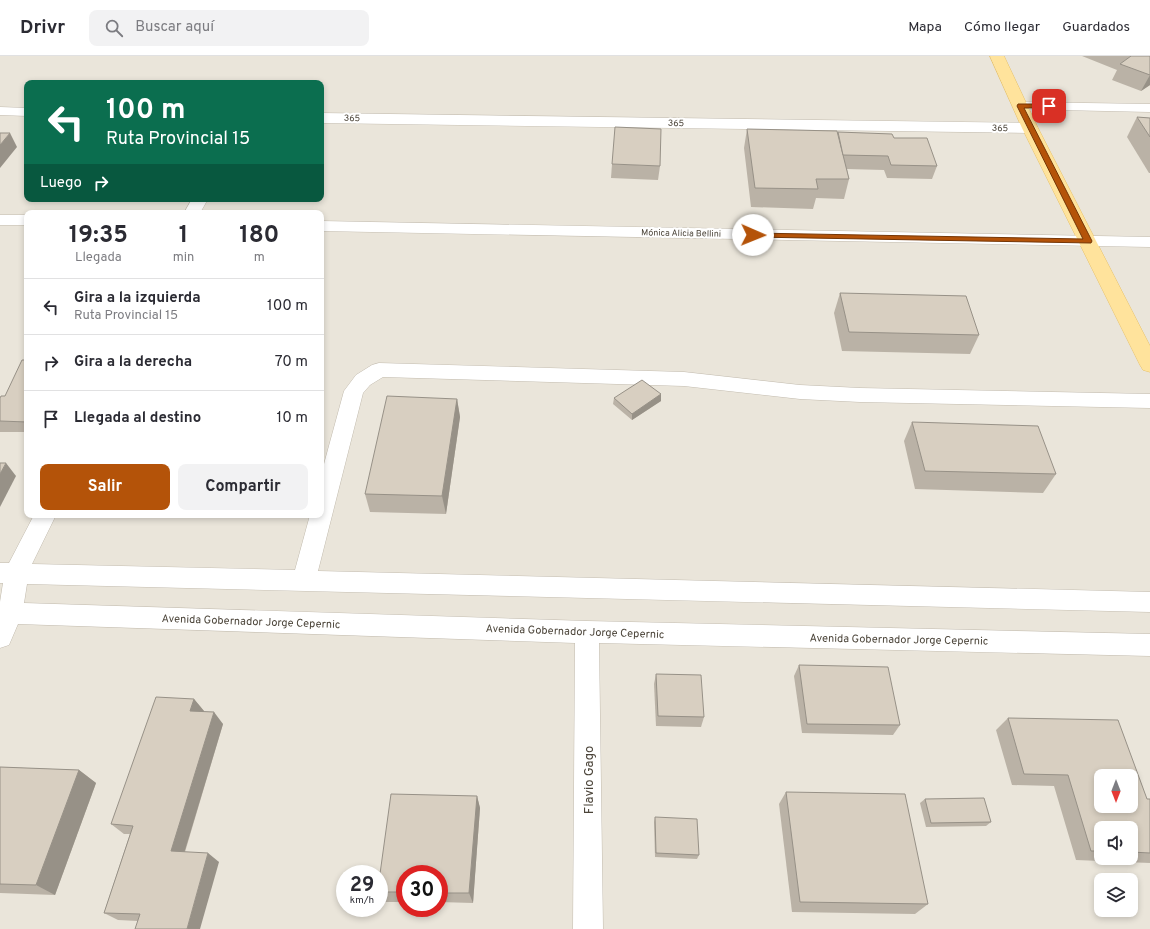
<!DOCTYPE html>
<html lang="es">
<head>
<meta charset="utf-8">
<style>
	:root { --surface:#fff; --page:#f2f2f3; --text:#2b2b33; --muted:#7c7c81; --line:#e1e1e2; --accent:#b45309 }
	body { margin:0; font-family:Overpass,sans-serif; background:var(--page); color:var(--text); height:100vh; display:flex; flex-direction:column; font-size:15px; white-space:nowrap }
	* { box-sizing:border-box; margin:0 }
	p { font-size:13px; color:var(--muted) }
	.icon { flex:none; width:22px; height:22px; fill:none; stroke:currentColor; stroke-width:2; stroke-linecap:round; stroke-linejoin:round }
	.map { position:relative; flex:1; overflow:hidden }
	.panel { position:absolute; left:24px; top:154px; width:300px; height:308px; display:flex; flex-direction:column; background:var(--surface); border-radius:8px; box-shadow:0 2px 6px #0003 }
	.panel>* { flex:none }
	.guide { position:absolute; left:24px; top:24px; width:300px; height:122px; border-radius:8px; box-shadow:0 2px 6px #0003; background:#0b6e4f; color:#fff; overflow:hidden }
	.needle { width:26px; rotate:180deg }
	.buttons { position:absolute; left:1094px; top:713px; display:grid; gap:8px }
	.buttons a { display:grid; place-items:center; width:44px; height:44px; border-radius:8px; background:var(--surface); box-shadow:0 2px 6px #0003; font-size:20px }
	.speed { position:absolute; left:336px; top:809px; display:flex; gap:8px; font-size:20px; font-weight:700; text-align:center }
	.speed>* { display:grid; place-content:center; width:52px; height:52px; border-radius:50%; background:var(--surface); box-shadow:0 2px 6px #0003; line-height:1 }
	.speed small { font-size:10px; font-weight:400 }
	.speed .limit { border:6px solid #d22; background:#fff; color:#111 }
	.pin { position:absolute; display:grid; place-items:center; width:34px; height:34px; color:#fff; margin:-17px; border-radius:8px; box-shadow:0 2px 6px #0006 }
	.me { position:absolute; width:44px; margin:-22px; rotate:91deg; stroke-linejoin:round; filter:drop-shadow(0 0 3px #0008) }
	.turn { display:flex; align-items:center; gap:14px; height:84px; padding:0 16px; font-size:18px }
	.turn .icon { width:52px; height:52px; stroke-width:2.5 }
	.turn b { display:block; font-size:28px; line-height:34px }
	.then { display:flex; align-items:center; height:38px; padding:0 16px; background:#0003; gap:8px; font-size:15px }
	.eta { display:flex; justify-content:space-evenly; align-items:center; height:68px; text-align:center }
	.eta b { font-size:24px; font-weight:700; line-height:28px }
	.primary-button { display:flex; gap:8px; margin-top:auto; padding:8px 16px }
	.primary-button a { flex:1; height:46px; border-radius:8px; background:var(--accent); color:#fff; font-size:16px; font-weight:700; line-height:46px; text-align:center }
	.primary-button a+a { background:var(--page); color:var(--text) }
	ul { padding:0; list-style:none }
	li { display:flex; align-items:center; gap:12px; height:56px; padding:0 16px; border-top:1px solid var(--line) }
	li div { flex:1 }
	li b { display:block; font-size:15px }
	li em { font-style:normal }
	header { display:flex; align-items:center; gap:24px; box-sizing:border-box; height:56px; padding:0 20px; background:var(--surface); border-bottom:1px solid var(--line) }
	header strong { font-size:19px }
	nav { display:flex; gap:22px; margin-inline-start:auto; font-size:14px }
	.search { width:280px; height:36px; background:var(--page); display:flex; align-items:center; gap:10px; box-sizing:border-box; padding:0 14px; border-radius:8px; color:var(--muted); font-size:15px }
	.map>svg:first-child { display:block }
</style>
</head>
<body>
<header>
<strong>Drivr</strong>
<div class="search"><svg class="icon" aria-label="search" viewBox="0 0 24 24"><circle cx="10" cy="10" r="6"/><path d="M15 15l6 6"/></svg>Buscar aquí</div>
<nav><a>Mapa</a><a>Cómo llegar</a><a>Guardados</a></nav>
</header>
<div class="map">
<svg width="1150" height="873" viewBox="0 0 1150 873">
	<rect width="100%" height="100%" fill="#f6f3ec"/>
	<path fill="#eae5da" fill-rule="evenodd" d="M0 0H1150V873H0ZM27 27H321V143H27ZM27 157H321V459H27ZM1101 720H1131V750H1101ZM1101 772H1131V802H1101ZM345 818H379V852H345ZM405 818H439V852H405ZM1101 824H1131V854H1101Z"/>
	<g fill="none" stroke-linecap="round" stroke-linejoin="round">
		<g stroke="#c2bbae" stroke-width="1">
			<g id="minor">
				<path d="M1020 46 1150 48V56L1015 53 1013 50 1015 47Z"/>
				<path d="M0 51 27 52V60L0 59Z"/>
				<path d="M321 57 1030 67 1035 69 1038 72 1035 75 1030 77 321 67Z"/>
				<path d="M192 143H208L200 157H184Z"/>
				<rect x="0" y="159" width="27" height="10"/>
				<path d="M321 165 1150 181V191L321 175Z"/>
				<path d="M379 307 684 316 800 329 860 332 1150 338V352L860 346 800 343 684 330 383 321 370 329 363 337 318 515 1150 536V556L27 528 24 547 587 565 1150 578V600L599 587 603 873H573L575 587 18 568 9 589 0 592V546L3 527H0V507H9L34 459H56L32 508 295 514 310 459H321V419L344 335 356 319 372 309Z"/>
			</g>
		</g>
		<g stroke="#e6c16a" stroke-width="1">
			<path id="major" d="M990 0H1004L1038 72 1150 290V316L1143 314 1140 309 1022 72Z"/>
		</g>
		<use href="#minor" fill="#fff" fill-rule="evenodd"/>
		<use href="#major" fill="#ffe39c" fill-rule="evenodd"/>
	</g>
	<g fill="#bab2a6" fill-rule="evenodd">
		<path d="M1082 0H1150V29L1141 35 1112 24 1117 14Z"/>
		<path d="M1137 61 1150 62V117H1149L1127 81Z"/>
		<path d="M747 73 838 77 894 82 937 110 932 123 887 122 884 114 847 113 849 123 844 143 816 142 813 153 751 151 744 92Z"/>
		<path d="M612 108 660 110 658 124 611 122Z"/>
		<path d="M840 237 979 279 970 298 842 295 834 257Z"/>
		<path d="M27 304V376H0V342L5 340Z"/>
		<path d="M661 338V345L632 364 613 348 614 342Z"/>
		<path d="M457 343 460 361 446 458 370 456 365 438Z"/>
		<path d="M912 366 1056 418 1043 437 915 433 904 385Z"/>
		<path d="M799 609 900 669 893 679 802 677 794 620Z"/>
		<path d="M656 618 704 661 701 671 656 670 654 628Z"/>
		<path d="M194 643 204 655V656L223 668 185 796 219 806 138 865 118 864 104 857 130 778H124L111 768Z"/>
		<path d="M1008 662 1147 743H1150V807L1076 804 1054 730 1012 729 996 674ZM1101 772H1131V802H1101Z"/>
		<path d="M0 711 79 714 96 727 55 839 0 837Z"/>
		<path d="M786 736 928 848 915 858 792 856 779 748Z"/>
		<path d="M477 740 480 752 473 847 439 846V818H405V846H384L379 838V825Z"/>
		<path d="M925 743 991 766 986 770 926 771 920 747Z"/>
		<path d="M655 761 699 799 697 803 655 801 654 766Z"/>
	</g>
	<g fill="#979187">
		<path d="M1150 19V29L1141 35Z"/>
		<path d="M10 77 17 91 0 112V89Z"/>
		<path d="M661 338V345L632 364V358Z"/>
		<path d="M457 343 460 361 446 458 442 440Z"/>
		<path d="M6 407 16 420 0 451V418Z"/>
		<path d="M194 643 204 655 200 667 190 655Z"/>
		<path d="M214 656 223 668 182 804 171 795Z"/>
		<path d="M79 714 96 727 55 839 36 829Z"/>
		<path d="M477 740 480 752 473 847 469 837Z"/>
		<path d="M208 797 219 806 200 873H187Z"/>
	</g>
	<g fill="#d8cfc1" stroke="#979187" fill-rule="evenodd">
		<path d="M1130 0H1150V19L1120 8 1131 0Z"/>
		<path d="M1137 61 1150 62V81Z"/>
		<path d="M615 71 661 73 660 110 612 108Z"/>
		<path d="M747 73 837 75 849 123H816L818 133 755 132Z"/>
		<path d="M838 76 892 78 894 82H927L937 110 891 109 888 100 843 99Z"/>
		<path d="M0 77H10L0 89Z"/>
		<path d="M840 237 966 240 979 279 849 276Z"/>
		<path d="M22 304H27V366L0 365V342L1 340H5Z"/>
		<path d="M642 324 661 338 632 358 614 342Z"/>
		<path d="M387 340 457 343 442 440 365 438Z"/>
		<path d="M912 366 1038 370 1056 418 925 415Z"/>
		<path d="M0 407H6L0 418Z"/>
		<path d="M799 609 888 611 900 669 807 668Z"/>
		<path d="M656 618 701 619 704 661 658 660Z"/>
		<path d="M156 641 194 643 190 655 214 656 171 795 208 797 187 873H135L140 858 104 857 133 770 111 768Z"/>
		<path d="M1008 662 1118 664 1147 743H1150V797L1131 796V772H1101V795H1091L1068 719 1024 718ZM1101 720H1131V750H1101Z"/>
		<path d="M0 711 79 714 36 829 0 828Z"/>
		<path d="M786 736 905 738 928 848 800 846Z"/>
		<path d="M391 738 477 740 469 837H439V818H405V836H379V825Z"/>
		<path d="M984 742 991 766 931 767 925 743Z"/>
		<path d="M655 761 697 763 699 799 656 797Z"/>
	</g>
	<path fill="#b45309" stroke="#753606" d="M1018 48H1049L1052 50 1049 52H1024L1092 185 1091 187 753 181 749 179 753 177 1083 183 1017 50Z"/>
	<g text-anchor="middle" stroke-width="4" stroke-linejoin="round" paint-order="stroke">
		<g font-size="9" fill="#4b4439" stroke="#fff">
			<text transform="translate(352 62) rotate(1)" y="3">365</text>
			<text transform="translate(676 67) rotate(1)" y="3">365</text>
			<text transform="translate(1000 72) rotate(1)" y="3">365</text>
			<text transform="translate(681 177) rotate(1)" y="3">Mónica Alicia Bellini</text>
		</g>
		<g font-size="11" fill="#4b4439" stroke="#fff">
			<text transform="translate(251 565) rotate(2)" y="4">Avenida Gobernador Jorge Cepernic</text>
			<text transform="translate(575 575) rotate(2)" y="4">Avenida Gobernador Jorge Cepernic</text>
			<text transform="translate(899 583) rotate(1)" y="4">Avenida Gobernador Jorge Cepernic</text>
		</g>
		<g font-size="13" fill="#4b4439" stroke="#fff">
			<text transform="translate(588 724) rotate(-90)" y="5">Flavio Gago</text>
		</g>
	</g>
</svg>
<div class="buttons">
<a><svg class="needle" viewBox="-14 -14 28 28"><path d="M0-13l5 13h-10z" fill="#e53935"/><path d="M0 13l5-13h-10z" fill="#7c7c81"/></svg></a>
<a><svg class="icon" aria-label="sound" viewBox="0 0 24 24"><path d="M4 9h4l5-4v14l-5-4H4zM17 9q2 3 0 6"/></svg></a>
<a><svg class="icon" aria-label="layers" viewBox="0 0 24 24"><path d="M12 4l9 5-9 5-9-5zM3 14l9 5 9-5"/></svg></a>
</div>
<div class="speed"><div>29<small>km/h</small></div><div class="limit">30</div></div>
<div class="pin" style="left:1049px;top:50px;background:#d93025"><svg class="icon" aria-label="arrive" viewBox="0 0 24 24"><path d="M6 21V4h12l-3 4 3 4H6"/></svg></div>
<svg class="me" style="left:753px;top:179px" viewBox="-20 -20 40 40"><circle r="19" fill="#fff"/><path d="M0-13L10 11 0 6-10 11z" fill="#b45309"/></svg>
<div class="guide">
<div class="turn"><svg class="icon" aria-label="left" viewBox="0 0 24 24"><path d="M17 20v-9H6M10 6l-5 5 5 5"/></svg><div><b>100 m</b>Ruta Provincial 15</div></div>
<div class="then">Luego<svg class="icon" aria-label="right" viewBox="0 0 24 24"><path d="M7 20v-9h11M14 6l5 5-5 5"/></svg></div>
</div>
<section class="panel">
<div class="eta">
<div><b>19:35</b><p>Llegada</p></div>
<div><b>1</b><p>min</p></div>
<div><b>180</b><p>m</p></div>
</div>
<ul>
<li><svg class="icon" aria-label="left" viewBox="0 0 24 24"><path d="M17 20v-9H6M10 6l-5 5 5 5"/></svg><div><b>Gira a la izquierda</b><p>Ruta Provincial 15</p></div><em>100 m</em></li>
<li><svg class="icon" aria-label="right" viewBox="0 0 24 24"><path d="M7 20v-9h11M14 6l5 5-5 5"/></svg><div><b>Gira a la derecha</b></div><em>70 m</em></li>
<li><svg class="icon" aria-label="arrive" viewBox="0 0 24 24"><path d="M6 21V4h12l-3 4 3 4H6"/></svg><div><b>Llegada al destino</b></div><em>10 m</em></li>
</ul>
<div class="primary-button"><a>Salir</a><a>Compartir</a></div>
</section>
</div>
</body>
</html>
